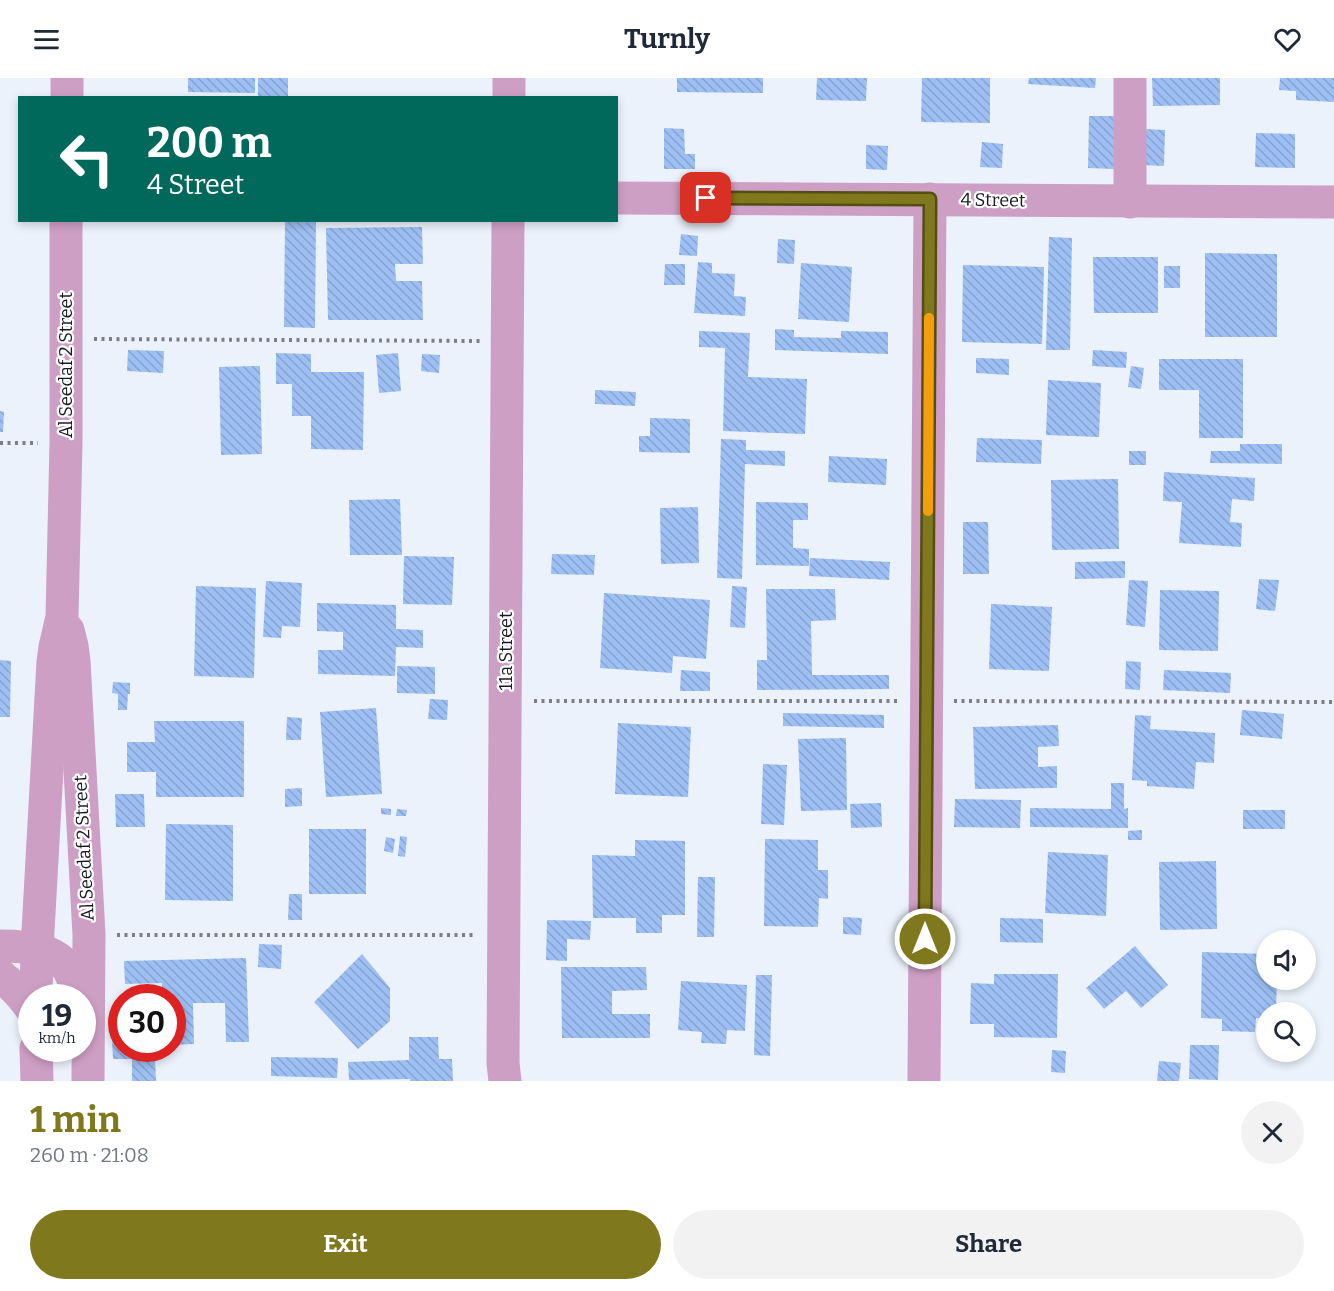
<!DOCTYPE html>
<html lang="en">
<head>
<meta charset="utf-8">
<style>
	:root { --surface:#fff; --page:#f2f2f3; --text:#1f2937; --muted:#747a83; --accent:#80781d }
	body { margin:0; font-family:Bitter,serif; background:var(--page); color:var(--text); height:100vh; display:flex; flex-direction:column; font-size:22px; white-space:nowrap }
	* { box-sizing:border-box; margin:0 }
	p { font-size:20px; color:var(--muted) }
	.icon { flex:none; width:33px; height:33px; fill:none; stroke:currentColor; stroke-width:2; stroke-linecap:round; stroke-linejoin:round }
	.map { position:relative; height:1003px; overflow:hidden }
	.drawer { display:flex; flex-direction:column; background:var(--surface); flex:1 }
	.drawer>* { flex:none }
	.top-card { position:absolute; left:18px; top:18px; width:600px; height:126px; border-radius:0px; box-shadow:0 3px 9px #0003; background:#00695c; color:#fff; overflow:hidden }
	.fabs { position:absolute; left:1256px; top:852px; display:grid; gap:12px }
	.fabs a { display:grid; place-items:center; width:60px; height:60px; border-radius:50%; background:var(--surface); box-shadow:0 3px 9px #0003; font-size:30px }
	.speed { position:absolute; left:18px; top:906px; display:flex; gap:12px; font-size:30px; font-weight:700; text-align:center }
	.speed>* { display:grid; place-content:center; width:78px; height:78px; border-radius:50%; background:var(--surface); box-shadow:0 3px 9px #0003; line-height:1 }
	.speed small { font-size:15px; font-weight:400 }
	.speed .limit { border:9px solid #d22; background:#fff; color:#111 }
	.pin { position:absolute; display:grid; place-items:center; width:51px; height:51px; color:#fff; margin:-26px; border-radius:12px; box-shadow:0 3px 9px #0006 }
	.me { position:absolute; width:66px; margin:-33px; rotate:0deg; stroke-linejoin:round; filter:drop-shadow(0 0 4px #0008) }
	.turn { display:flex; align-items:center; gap:21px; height:126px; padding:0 30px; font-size:27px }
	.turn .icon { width:78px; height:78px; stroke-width:2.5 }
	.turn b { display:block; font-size:42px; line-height:51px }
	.round { display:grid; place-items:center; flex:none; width:63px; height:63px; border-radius:32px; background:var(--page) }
	.overview { display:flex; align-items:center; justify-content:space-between; height:102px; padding:0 30px }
	h1 { font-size:36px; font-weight:700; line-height:45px; color:var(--accent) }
	.button { display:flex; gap:12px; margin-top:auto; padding:12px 30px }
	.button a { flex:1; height:69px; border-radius:36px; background:var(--accent); color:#fff; font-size:24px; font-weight:700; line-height:69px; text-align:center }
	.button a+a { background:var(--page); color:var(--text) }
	header { display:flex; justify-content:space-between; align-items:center; height:78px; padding:0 30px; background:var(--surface); font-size:27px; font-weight:700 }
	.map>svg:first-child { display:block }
</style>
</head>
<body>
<header><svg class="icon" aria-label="menu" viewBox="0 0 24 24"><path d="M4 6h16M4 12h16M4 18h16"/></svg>Turnly<svg class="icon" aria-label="heart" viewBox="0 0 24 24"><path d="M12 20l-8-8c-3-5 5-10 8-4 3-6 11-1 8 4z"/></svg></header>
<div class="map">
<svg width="1334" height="1003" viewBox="0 0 1334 1003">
	<defs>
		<pattern id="building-back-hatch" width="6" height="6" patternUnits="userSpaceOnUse" patternTransform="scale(1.5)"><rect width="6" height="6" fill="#9dbff3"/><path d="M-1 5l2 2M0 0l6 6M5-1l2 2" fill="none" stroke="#86a4d0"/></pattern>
	</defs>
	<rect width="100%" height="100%" fill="#ebf2fc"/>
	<g fill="url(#building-back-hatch)">
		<path d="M188 0H255V15L188 14Z"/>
		<rect x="258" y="0" width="30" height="20"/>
		<path d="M677 0H763V15L677 14Z"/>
		<path d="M817 0H867L866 23 816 22Z"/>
		<path d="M922 0H990V45L921 44Z"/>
		<path d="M1029 0H1096L1095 10 1028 6Z"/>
		<path d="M1152 0H1220V27L1153 28Z"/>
		<path d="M1280 0H1334V24L1296 22V13L1279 12Z"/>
		<path d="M1089 38H1114V91L1088 90Z"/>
		<path d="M664 50 684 51 685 76H695V91H664Z"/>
		<path d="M1145 51 1165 52 1164 88 1143 87Z"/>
		<path d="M1256 55 1295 56V90L1255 89Z"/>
		<path d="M982 64 1003 66 1002 90 980 89Z"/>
		<path d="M866 67 888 68 887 92 866 91Z"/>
		<path d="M285 142H316L315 250 284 249Z"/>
		<path d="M422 149 423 186H395L396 203H422L423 242H328L326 150Z"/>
		<path d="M681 156 698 158 697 178 679 177Z"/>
		<path d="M1049 159 1072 160 1070 272H1046Z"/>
		<path d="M778 161 795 162 794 186 777 185Z"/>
		<path d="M1205 175 1277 176V259H1205Z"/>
		<path d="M1093 179H1158V235H1094Z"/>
		<path d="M698 184 712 185V195L735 196 734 218 746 219 745 238 694 235Z"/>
		<path d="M801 185 852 189 849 244 798 241Z"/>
		<path d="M665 186H685V207H664Z"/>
		<path d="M963 187 1044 189 1042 266 962 264Z"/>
		<rect x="1164" y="188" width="16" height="22"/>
		<path d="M775 251 794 252V259L841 260V253L888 254V276L775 272Z"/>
		<path d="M699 253 750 255 748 299 807 301 805 356 723 353 725 270 699 269Z"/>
		<path d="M128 272 164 273 163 295 127 293Z"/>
		<path d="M1093 272 1127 274 1126 290 1092 288Z"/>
		<path d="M276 275 311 276V294H364L363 372 311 371V338H292V306H276Z"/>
		<path d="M398 275 401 313 379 315 376 277Z"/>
		<path d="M422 276 440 277 439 295 421 293Z"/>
		<path d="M976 280 1009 281V297L976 295Z"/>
		<path d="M1159 281H1243V360H1199V312H1159Z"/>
		<path d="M260 288 262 376 221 377 219 289Z"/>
		<path d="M1131 288 1144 290 1141 311 1128 309Z"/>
		<path d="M1048 302 1101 305 1099 359 1046 357Z"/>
		<path d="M595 312 636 314 635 328 595 326Z"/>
		<path d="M0 333 4 334 3 354H0Z"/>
		<path d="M650 340 690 341V375L639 374V358H650Z"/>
		<path d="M977 360 1042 362 1041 386 976 384Z"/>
		<path d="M721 361 746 362V372L785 373V388L745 386 742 501 717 500Z"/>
		<path d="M1240 366H1282V386L1210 385 1211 373H1240Z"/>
		<rect x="1129" y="373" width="17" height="14"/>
		<path d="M829 378 887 381 886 407 828 404Z"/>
		<path d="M1164 394 1255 400 1254 423 1232 421 1230 444 1242 445 1241 469 1179 465 1182 424 1163 423Z"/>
		<path d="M1118 401 1119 471 1052 472 1051 402Z"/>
		<path d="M400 421 402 477H350L349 422Z"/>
		<path d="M756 424 808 425V442H793V470L809 471V488L756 487Z"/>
		<path d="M698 429 699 485 661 486 660 430Z"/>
		<path d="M963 444H988L989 496H963Z"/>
		<path d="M552 476 595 477 594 497 551 496Z"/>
		<path d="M404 478 454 479 452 527 403 526Z"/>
		<path d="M810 480 890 484 889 502 809 498Z"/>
		<path d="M1125 483V500L1075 501V484Z"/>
		<path d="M1259 501 1279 502 1275 533 1256 531Z"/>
		<path d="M1129 502 1148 503 1145 549 1126 547Z"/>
		<path d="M266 503 302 505 300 549 282 548 281 560 263 559Z"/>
		<path d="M196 508 256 510 254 600 194 598Z"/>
		<path d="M732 508 747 509 745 550 730 549Z"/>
		<path d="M766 511H835L836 542 811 543 812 597H889V611L757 612V582H767Z"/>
		<path d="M1160 512 1219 513 1218 573 1159 572Z"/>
		<path d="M604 515 710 522 706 581 673 578 672 595 600 590Z"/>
		<path d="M317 525 396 527V551L423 552V570L396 569 395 598 318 596V572H343V554L317 553Z"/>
		<path d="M991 526 1052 529 1049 593 989 591Z"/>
		<path d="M0 582 11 583 10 639H0Z"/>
		<path d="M1126 583 1141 584 1140 612 1125 611Z"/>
		<path d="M397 588 435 589V616L397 615Z"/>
		<path d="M681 592 710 594V613H680Z"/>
		<path d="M1164 592 1231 595 1230 615 1163 612Z"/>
		<path d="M113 604 130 605V616H128L127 632H118V616L112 615Z"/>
		<path d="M430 621 448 622 447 642 428 641Z"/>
		<path d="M376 630 382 716 326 719 320 634Z"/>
		<path d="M1242 632 1284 636 1282 661 1240 657Z"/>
		<path d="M783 635 884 637V650L783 648Z"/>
		<path d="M1135 637 1151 638 1150 651 1215 655 1214 685 1196 684 1194 711 1147 708V703L1132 702Z"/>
		<path d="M287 639 302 640 301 662H286Z"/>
		<path d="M154 643H244V719H156V694H127V664H155Z"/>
		<path d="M618 645 691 649 688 719 615 716Z"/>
		<path d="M1058 647 1059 668 1038 669V689L1057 688V710L975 711 973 649Z"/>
		<path d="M846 660 847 732 801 733 798 661Z"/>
		<path d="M763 686 787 687 784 747 761 746Z"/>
		<path d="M1111 705H1124V731L1128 730V750L1030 749V730L1111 731Z"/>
		<path d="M302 710V728L285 729V711Z"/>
		<path d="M115 716H144L145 749H116Z"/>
		<path d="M955 721 1021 722 1020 750 954 749Z"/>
		<path d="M881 725 882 749 851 750 850 726Z"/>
		<path d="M381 730 391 731V737L381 736Z"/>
		<path d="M397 731 407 732 406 738H396Z"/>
		<rect x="1243" y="732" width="42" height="19"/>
		<path d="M166 746 233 747V823L165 822Z"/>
		<rect x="309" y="751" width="57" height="65"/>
		<path d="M1142 752V762H1128V753Z"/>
		<path d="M400 758 407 759 405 779 398 778Z"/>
		<path d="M386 759 395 761 393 775 384 773Z"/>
		<path d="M765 761 818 762V792H828V821L819 820 818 849 764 848Z"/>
		<path d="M635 762 685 763V837H662V855H636V840H593L592 777 635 778Z"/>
		<path d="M1048 774 1108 777 1106 838 1045 835Z"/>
		<path d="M1216 783 1217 851 1160 852 1159 784Z"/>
		<path d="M698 799H715L714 859H697Z"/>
		<path d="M289 816H302V842H288Z"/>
		<path d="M843 839 862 840 861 857 843 856Z"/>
		<path d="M1000 840 1043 841V865L1000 864Z"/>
		<path d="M547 842 591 843 590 862 567 861V883L546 882Z"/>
		<path d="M259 866 282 867 281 891 258 889Z"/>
		<path d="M1135 868 1168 907 1141 930 1126 913 1104 931 1086 910Z"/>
		<path d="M1202 874 1266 876V902H1277L1276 934H1266V941L1256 940 1255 954 1222 953V941L1201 940Z"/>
		<path d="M362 876 390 910V943L358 971 314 924Z"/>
		<path d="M246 880 249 964H226L225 925H193L194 966 172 967V920H162V905L125 906 124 883Z"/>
		<path d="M561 889H646L647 912 612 913V936H650V960H562Z"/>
		<path d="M994 896H1058L1057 960 994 959V946H970L971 905 994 906Z"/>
		<path d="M756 897H772L770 978 754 977Z"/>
		<path d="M681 903 747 907 745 953 727 952 726 966 701 965 702 954 678 952Z"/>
		<path d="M409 959H438L439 981H452L453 1003H410V1001L349 1002 348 984 409 982Z"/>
		<path d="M112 961H122V970H146V981H155L156 1003H132V981H113Z"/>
		<path d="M1190 967H1219L1218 1002 1189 1001Z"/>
		<path d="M1052 972 1066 973 1065 995 1051 994Z"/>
		<path d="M271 979 338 980 337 1000 271 998Z"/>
		<path d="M1159 983 1181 985 1179 1003H1157Z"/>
	</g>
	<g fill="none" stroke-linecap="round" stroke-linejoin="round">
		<g stroke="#7b8086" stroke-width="4" stroke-dasharray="3 4.5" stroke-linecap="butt">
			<path d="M94 261 480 263"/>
			<path d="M0 365H38"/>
			<path d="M534 623H898"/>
			<path d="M954 623 1334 624"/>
			<path d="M117 857H476"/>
		</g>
		<g stroke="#ce9fc4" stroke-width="33">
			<path d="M67 20V0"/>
			<path d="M509 20V0"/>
			<path d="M616 120 1334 124"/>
			<path d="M1130 124V0"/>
			<path d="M68 552 72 568 74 583 89 857 88 1003"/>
			<path d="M0 868C27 868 63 870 73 901 75 907 76 913 77 920"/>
			<path d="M0 897C12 907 23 918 32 932"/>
			<path d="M36 920 37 871 53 584 55 569 62 539 66 365V142"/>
			<path d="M36 970 37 1003"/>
			<path d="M505 1003 503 985 508 142"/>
			<path d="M924 1003 930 121"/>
		</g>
	</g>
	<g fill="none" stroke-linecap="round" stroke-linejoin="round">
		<g stroke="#534e13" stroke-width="15">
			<path id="route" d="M706 120 930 121 925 861"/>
		</g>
		<use href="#route" stroke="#80781d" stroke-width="10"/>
		<path stroke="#f59e0b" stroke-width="10" d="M928 433 929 240"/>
	</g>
	<g text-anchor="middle" stroke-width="4.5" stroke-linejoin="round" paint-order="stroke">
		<g font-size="18" fill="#17191d" stroke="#fff">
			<text transform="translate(993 122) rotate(1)" y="6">4 Street</text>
			<text transform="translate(66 287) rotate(-90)" y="6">Al Seedaf 2 Street</text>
			<text transform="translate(506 573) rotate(-90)" y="6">11a Street</text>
			<text transform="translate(84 770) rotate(-93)" y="6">Al Seedaf 2 Street</text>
		</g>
	</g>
</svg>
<div class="fabs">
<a><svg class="icon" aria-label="sound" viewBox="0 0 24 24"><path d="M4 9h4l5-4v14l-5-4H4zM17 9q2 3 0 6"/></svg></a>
<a><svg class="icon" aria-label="search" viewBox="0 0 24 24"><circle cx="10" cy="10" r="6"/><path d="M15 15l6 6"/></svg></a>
</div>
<div class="speed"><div>19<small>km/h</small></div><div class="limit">30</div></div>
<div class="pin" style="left:706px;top:120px;background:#d93025"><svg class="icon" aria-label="arrive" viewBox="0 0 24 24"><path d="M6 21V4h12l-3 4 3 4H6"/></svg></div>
<svg class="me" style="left:925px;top:861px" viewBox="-20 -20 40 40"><circle r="17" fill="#80781d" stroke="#fff" stroke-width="3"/><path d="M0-11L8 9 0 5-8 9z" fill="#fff"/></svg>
<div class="top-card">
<div class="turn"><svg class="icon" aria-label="left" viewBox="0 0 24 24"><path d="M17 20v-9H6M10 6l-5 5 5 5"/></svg><div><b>200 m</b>4 Street</div></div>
</div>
</div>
<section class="drawer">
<div class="overview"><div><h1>1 min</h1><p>260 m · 21:08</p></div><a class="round"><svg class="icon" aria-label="close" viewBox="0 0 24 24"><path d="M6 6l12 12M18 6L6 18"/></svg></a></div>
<div class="button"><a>Exit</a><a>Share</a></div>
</section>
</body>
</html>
